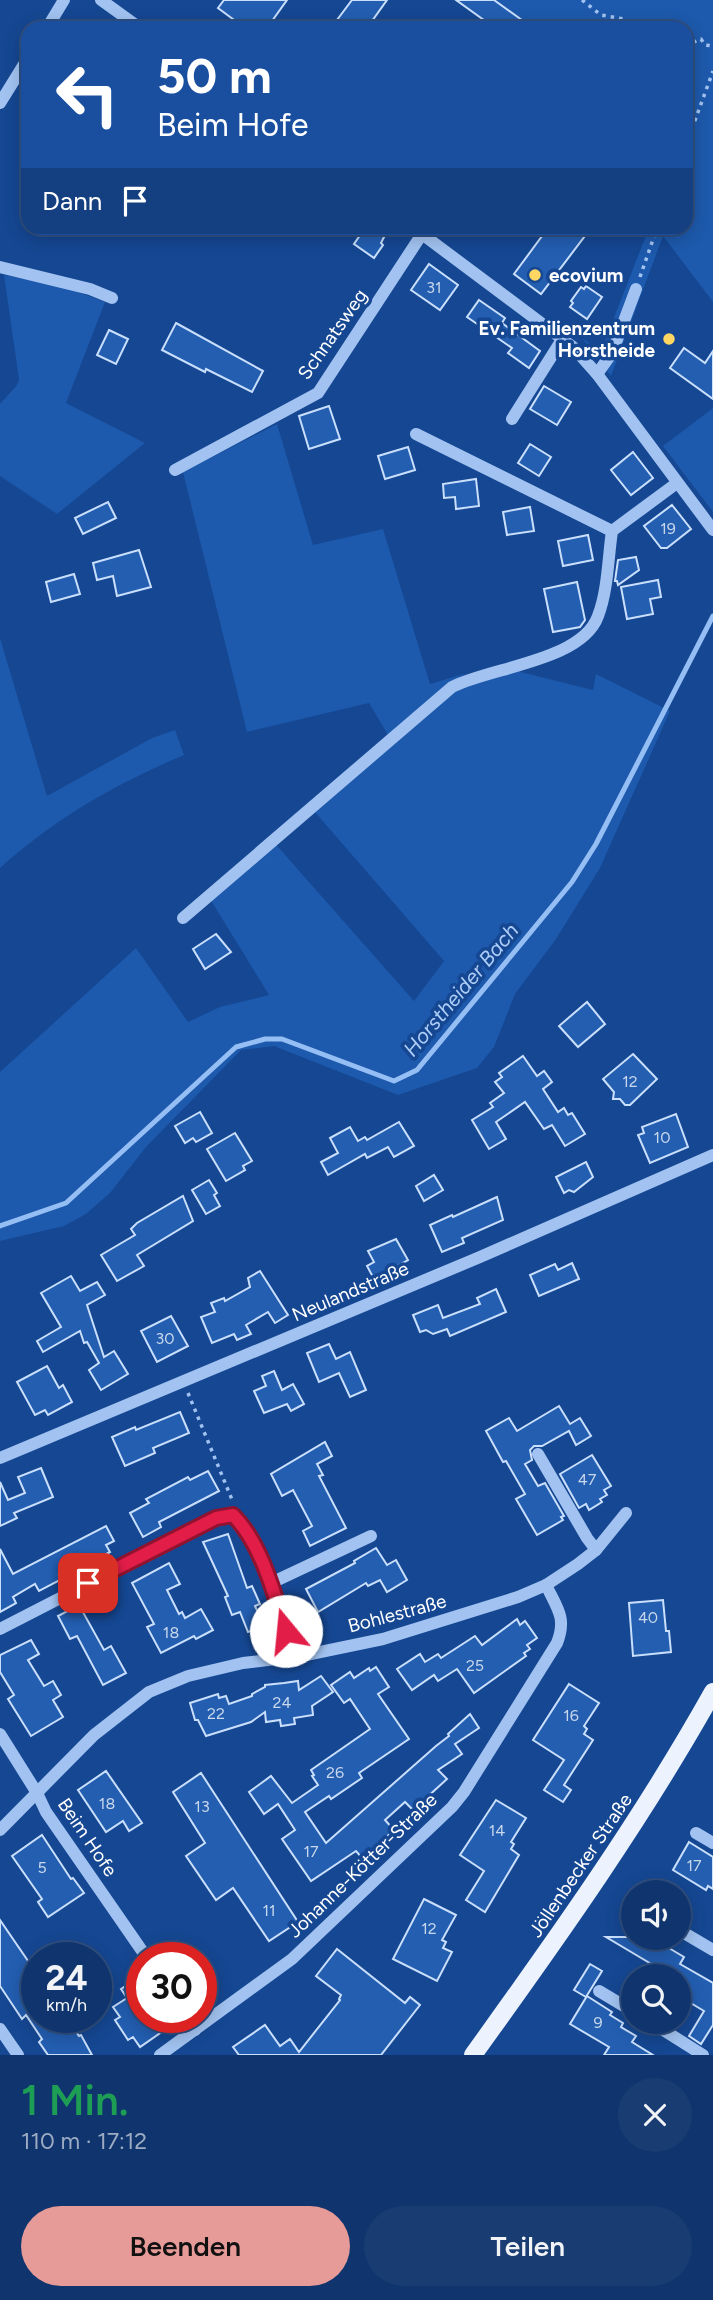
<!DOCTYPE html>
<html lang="de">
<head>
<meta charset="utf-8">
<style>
	:root { --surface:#10356e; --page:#193d73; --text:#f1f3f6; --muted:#9cabc2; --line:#305081; --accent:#e69b98 }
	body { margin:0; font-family:Figtree,sans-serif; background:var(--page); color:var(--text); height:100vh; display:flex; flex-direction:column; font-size:26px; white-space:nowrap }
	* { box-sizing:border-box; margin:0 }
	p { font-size:23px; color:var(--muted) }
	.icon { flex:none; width:38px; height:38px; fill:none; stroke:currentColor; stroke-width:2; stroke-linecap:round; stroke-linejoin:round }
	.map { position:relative; height:2055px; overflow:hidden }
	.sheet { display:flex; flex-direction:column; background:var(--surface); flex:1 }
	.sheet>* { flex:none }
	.guide { position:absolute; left:21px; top:21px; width:672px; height:214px; border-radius:21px; box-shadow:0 4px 18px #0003,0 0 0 2px var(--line); background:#1a4fa0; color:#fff; overflow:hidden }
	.fabs { position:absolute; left:621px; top:1880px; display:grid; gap:14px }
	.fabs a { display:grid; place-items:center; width:70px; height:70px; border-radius:50%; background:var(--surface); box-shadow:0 4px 18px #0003,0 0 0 2px var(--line); font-size:35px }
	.speed { position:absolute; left:21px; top:1942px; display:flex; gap:14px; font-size:35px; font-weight:700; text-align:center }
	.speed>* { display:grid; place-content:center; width:91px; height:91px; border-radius:50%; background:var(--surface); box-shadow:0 4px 18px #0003,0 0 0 2px var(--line); line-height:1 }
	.speed small { font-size:18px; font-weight:400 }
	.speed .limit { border:10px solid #d22; background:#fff; color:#111 }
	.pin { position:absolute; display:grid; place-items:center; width:60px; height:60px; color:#fff; margin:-30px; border-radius:14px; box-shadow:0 4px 10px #0006 }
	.me { position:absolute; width:77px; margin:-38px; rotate:343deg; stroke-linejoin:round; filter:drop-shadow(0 0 5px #0008) }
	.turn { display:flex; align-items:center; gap:24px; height:147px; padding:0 21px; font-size:32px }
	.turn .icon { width:91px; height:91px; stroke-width:2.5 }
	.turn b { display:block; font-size:49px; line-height:60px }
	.then { display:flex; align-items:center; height:66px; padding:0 21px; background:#0003; gap:14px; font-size:26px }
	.round { display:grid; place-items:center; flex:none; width:74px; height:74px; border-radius:37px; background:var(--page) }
	.overview { display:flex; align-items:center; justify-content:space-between; height:119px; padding:0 21px }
	h1 { font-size:42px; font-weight:600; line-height:52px; color:#1e9e55 }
	.button { display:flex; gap:14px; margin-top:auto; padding:14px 21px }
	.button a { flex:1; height:80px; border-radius:42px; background:var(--accent); color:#111; font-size:28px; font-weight:600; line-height:80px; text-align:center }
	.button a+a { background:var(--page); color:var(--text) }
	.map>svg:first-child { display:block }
</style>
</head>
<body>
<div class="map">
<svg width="713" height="2055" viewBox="0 0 713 2055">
	<rect width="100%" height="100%" fill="#154792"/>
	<g fill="#1d59ac">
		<path d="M496 0H713V302L663 236 611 376 582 338 594 346H602L604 343 649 228H686V28H535Z"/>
		<path d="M4 275 62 286 105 302 66 403 145 443 57 514 0 476V404L17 385 19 379Z"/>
		<path d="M713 408V512L663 446Z"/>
		<path d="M277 424 313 545 383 529 430 684 467 673 447 684 388 735 369 703 247 732 183 472Z"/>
		<path d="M0 638 47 796 152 738 175 730 184 755C114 785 57 817 0 868Z"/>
		<path d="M519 670 521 672 593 690 596 674 670 711 600 868 556 939 515 994 494 1047 477 1068 398 1095 274 1046 241 1050 146 1147 110 1193 86 1214 64 1226 0 1241V1072L136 948 188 1022 220 1007 269 995 210 899 272 840 414 1001 444 961 314 811 454 691Z"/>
	</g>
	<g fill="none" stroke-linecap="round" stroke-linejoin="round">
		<path stroke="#95bef4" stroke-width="5" d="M0 1226 66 1203 236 1047 265 1039H282L394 1081 417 1070 572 882 596 844 713 616"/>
	</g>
	<g fill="#235eb1" stroke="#c9dffc" stroke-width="2">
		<path d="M224 0H287L267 28H245L218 8Z"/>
		<path d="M352 0H387L367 28H331Z"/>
		<path d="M456 0H494L533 28H495Z"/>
		<path d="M365 228H374L385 235 381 243 383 245 374 258 354 244Z"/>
		<path d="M548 228H591L541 294 514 274Z"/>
		<path d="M429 264 458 285 440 310 411 290Z"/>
		<path d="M586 286 602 297 587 319 570 307 573 303 571 301 581 287 584 289Z"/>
		<path d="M479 300 505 318 502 323 540 351 529 368 508 353 512 348 467 317Z"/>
		<path d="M176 323 263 371 252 392 206 369 205 372 162 350Z"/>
		<path d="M109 330 128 339 116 364 97 355Z"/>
		<path d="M684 348 705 363 713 351V399L670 368Z"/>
		<path d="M544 386 571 402 557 425 530 409Z"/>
		<path d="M329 406 340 439 309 449 299 416Z"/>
		<path d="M530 444 551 457 539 476 518 463Z"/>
		<path d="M408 447 415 470 385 479 378 456Z"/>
		<path d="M633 452 653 478 631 495 611 470Z"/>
		<path d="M476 479 479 506 456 509 455 497 444 498 443 484Z"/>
		<path d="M108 502 116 518 83 534 75 518Z"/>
		<path d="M672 505 691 529 667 548H661L644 526Z"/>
		<path d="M530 507 534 531 507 535 503 512Z"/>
		<path d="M588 535 593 560 563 566 558 541Z"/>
		<path d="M139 550 151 587 117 596 113 576 97 580 93 563Z"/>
		<path d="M636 557 639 570 618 585 617 581H615L618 560Z"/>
		<path d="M74 574 80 594 51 602 46 582Z"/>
		<path d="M658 580 661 597 650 599 653 614 627 619 621 587Z"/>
		<path d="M577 582 585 620 580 627 553 632 544 589Z"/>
		<path d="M216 934 231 952 205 969 193 949Z"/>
		<path d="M587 1002 605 1024 578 1047 559 1026Z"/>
		<path d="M633 1054 657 1079 630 1105H625L620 1099H613L614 1092 603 1079Z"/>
		<path d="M523 1056 537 1076 544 1071 552 1082 543 1089 558 1112 564 1108 568 1115 572 1113 585 1134 565 1146 552 1125 544 1129 525 1102 496 1122 506 1139 489 1149 472 1120 493 1107 490 1103 504 1093 495 1082 502 1077 499 1073Z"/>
		<path d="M200 1112 212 1133 196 1142 193 1138 185 1143 175 1126Z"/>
		<path d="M676 1114 688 1147 650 1163 638 1135 644 1133 642 1127Z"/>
		<path d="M399 1122 414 1146 394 1157 388 1147 367 1158 365 1154 328 1175 321 1162 338 1153 330 1138 350 1127 358 1141 365 1137 367 1140Z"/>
		<path d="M235 1133 252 1161 243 1166 245 1170 226 1181 207 1149Z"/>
		<path d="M586 1162 593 1177 574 1192 569 1190 564 1193 556 1177Z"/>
		<path d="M434 1175 443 1190 424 1201 416 1186Z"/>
		<path d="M209 1180 217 1193 214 1195 220 1206 206 1214 192 1190Z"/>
		<path d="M183 1196 193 1221 137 1255 144 1266 117 1281 101 1255 135 1235 131 1229 137 1223Z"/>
		<path d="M497 1197 503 1220 462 1238 464 1243 442 1252 430 1225 452 1215 453 1217Z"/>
		<path d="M396 1239 408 1260 374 1279 367 1266 374 1262 368 1251Z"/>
		<path d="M572 1263 579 1279 539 1296 530 1275 555 1264 558 1270Z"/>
		<path d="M260 1271 288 1315 275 1323 268 1312 246 1325 251 1334 237 1340 234 1334 212 1343 201 1317 215 1312 211 1303 224 1298 225 1301 250 1287 248 1278Z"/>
		<path d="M71 1276 80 1291 97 1282 105 1295 87 1305 104 1357 114 1351 128 1374 101 1390 89 1370 99 1363 87 1342 84 1343 80 1331 43 1352 37 1341 61 1327 41 1293Z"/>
		<path d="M496 1289 506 1312 450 1336 447 1329 433 1334 426 1330 420 1332 413 1315 438 1305 443 1318 480 1304 477 1298Z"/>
		<path d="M171 1316 188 1346 157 1362 141 1331Z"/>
		<path d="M329 1344 336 1359 350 1352 366 1390 350 1397 339 1373 319 1382 307 1353Z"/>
		<path d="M47 1366 59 1388 63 1385 72 1402 48 1415 45 1410 35 1415 17 1382Z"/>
		<path d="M274 1371 282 1390 293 1384 304 1404 291 1411 287 1404 264 1413 254 1391 266 1386 262 1376Z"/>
		<path d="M559 1406 570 1424 580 1418 591 1436 576 1445 569 1431 542 1446H534L530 1450 532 1460 525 1464 538 1486 545 1483 564 1516 561 1517 563 1520 537 1535 516 1499 525 1494 506 1461 503 1462 486 1431 509 1418 517 1431Z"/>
		<path d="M180 1412 189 1433 153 1448 155 1453 125 1466 112 1437 135 1427 136 1430Z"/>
		<path d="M325 1442 332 1456 317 1464 323 1475 319 1476 346 1528 310 1546 303 1531 312 1526 293 1490 282 1496 271 1474Z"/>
		<path d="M592 1455 611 1486 604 1490 607 1495 600 1499 602 1502 589 1510 586 1504 579 1508 560 1474Z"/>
		<path d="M41 1468 53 1497 14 1513 17 1518 0 1526V1482L8 1500 25 1493 18 1477Z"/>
		<path d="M208 1471 219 1491 159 1522 161 1527 143 1537 130 1513 149 1503 146 1499 188 1477 190 1480Z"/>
		<path d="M106 1526 114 1541 106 1545 110 1552 90 1563 88 1560 59 1575 62 1579 39 1591 35 1584 13 1597 16 1603 0 1612V1549L13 1574Z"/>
		<path d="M228 1534 247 1588 252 1586 260 1604 255 1606 264 1626 248 1632 240 1612 232 1615 225 1597 228 1596 203 1542Z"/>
		<path d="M376 1548 387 1565 396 1560 407 1580 387 1592 380 1580 368 1586 366 1583 318 1612 306 1589 355 1563 354 1561Z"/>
		<path d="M169 1563 180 1584 167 1590 179 1614 182 1612 185 1618 201 1609 213 1630 196 1639 194 1636 161 1653 147 1627 154 1624 132 1583Z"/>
		<path d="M663 1600 666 1631H669L671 1652 633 1656 629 1603Z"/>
		<path d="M79 1605 104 1650 111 1646 126 1673 103 1685 77 1636 70 1639 58 1616Z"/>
		<path d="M517 1619 520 1625 525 1621 537 1638 527 1645 530 1649 524 1653 526 1656 474 1693 457 1669 438 1681 434 1675 412 1690 397 1669 420 1654 425 1662 438 1654 441 1658 475 1636 482 1645Z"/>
		<path d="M31 1640 39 1654 28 1660 44 1686 53 1681 61 1695 53 1700 63 1717 31 1736 8 1699 14 1695 0 1672V1655Z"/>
		<path d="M376 1667 389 1687 378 1694 409 1739 359 1773 362 1778 331 1799 329 1796 305 1812 326 1843 436 1746 449 1736 448 1734 470 1714 479 1728 455 1744 462 1754 438 1770 447 1779 413 1810 405 1802 385 1820 394 1830 363 1859 356 1851 311 1881 282 1839 295 1830 278 1804 264 1814 249 1792 271 1776 292 1803 318 1785 312 1776 314 1775 311 1770 370 1729 350 1699 344 1703 331 1685 350 1672 354 1678 369 1668 370 1671Z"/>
		<path d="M321 1676 333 1692 312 1706 313 1715 294 1718 295 1724 281 1726 280 1720 266 1722 265 1712 251 1722 206 1736 198 1720H195L190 1703 218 1694 219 1698 226 1696 229 1704 252 1696V1694L265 1687V1685L284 1683 298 1681 299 1690Z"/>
		<path d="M569 1684 599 1703 584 1726 587 1729 584 1734 593 1740 564 1785 571 1790 563 1802 544 1790 564 1760 533 1740Z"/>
		<path d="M106 1771 142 1823 129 1831 123 1821 106 1832 78 1790Z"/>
		<path d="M201 1773 298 1922 269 1941 233 1888 216 1900 186 1856 205 1843 173 1792Z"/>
		<path d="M496 1800 526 1818 511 1842 514 1844 511 1849 519 1855 485 1912 466 1900 484 1871 460 1855Z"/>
		<path d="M42 1835 71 1879 73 1878 84 1893 48 1917 38 1902 42 1899 12 1856Z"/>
		<path d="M689 1842 713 1857V1889L708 1886 706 1890 673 1870Z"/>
		<path d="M424 1899 456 1915 442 1940 446 1942 443 1948 452 1952 437 1981 393 1959Z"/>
		<path d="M0 1920 37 1974V2018H66L79 2036 81 2035 92 2055H48L39 2042 42 2039 26 2015 22 2019 0 1986Z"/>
		<path d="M606 1937H661L672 1944 669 1948 684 1957 680 1964 713 1983V2025L701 2044 689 2036 704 2011 679 1996V1976H653L658 1968Z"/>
		<path d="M337 1949 405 2003 410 1997 420 2005 381 2055H239L233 2047 265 2025 280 2046 290 2039 299 2052 340 2000 339 1999 341 1995 316 1976Z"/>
		<path d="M590 1964 602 1971 586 1997 574 1990Z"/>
		<path d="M136 1979 142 1987V2018H178L179 2020 140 2047 133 2037 128 2040 115 2020 120 2017 113 2007 127 1998 121 1989Z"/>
		<path d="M587 1996 612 2012 610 2015 623 2023 621 2027 636 2036 632 2042 653 2055H604L609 2047 570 2024Z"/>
	</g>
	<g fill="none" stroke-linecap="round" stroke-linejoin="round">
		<g stroke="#a2c3f1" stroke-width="3.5" stroke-dasharray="3.5 5" stroke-linecap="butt">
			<path d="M582 0 601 15 624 19 639 28"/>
			<path d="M686 37 694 42 701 39 705 45 713 46"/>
			<path d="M686 145 713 71"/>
			<path d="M640 277 657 228"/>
			<path d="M188 1393 233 1502"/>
		</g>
		<g stroke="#a2c3f1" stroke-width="12">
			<path d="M101 0 140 28"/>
			<path d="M47 28 64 0"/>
			<path d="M0 103 28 58"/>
			<path d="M414 228 573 347 597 374 713 530"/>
			<path d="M0 267 90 289 112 298"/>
			<path d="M597 374 612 353 636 289"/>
			<path d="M512 419 563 338"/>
			<path d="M416 434 612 531"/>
			<path d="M175 470 318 393 422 234"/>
			<path d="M183 918 452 687C491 667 582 661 598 616 608 590 608 558 612 531L677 483"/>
			<path d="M538 1454 587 1538 596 1550"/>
			<path d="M0 1458 480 1257 713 1155"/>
			<path d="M271 1583 371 1536"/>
			<path d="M0 1629 216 1518 233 1515C263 1545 284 1615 288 1658"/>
			<path d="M0 1734 37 1793 46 1812 147 1958"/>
			<path d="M0 1830 94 1735 149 1692 188 1676 243 1663 301 1656 383 1639 518 1597 546 1585 578 1564 596 1550 626 1513"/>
			<path d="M696 1833 713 1843"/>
			<path d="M679 1930 713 1950"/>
			<path d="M599 1991 634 2012"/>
			<path d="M187 2018 195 2030"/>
			<path d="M649 2021 703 2055"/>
			<path d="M0 2029 18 2055"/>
			<path d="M160 2055 292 1959 452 1807 464 1792 557 1643C567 1618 557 1608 546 1585"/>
		</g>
		<path stroke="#ecf3ff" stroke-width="18" d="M473 2055C558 1937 642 1819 713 1692"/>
	</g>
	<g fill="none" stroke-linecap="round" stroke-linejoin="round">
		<g stroke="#92132f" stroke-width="18">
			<path id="route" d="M88 1583 216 1518 233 1515C261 1543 274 1593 286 1631"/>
		</g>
		<use href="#route" stroke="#e11d48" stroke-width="12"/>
	</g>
	<g fill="#ffd762" stroke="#154792" stroke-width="2.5">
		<circle cx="535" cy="275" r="7"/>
		<circle cx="669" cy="339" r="7"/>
	</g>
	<g text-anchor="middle" stroke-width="7" stroke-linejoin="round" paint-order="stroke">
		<g font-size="16" fill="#c8d7ec">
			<text x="434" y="293">31</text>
			<text x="668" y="534">19</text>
			<text x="630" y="1087">12</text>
			<text x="662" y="1143">10</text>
			<text x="165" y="1344">30</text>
			<text x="587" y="1485">47</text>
			<text x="648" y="1623">40</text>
			<text x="171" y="1638">18</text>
			<text x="475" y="1671">25</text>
			<text x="282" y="1708">24</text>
			<text x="216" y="1719">22</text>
			<text x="571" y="1721">16</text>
			<text x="335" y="1778">26</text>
			<text x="107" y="1809">18</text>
			<text x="202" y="1812">13</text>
			<text x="497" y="1836">14</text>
			<text x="311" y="1857">17</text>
			<text x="694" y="1871">17</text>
			<text x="42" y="1873">5</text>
			<text x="269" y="1916">11</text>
			<text x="429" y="1934">12</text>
			<text x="598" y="2028">9</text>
		</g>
		<g font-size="19" font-weight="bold" fill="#fff" stroke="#154792" text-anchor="start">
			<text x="549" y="282">ecovium</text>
			<text x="655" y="335" text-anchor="end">Ev. Familienzentrum<tspan x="655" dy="22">Horstheide</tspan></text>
		</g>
		<g font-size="19" fill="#fff" stroke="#154792">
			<text transform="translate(332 334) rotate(-55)" y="7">Schnatsweg</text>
			<text transform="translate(350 1291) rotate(-23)" y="7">Neulandstraße</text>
			<text transform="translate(397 1613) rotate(-15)" y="7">Bohlestraße</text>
			<text transform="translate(88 1837) rotate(56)" y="7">Beim Hofe</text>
			<text transform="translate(362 1865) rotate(-44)" y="7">Johanne-Kötter-Straße</text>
			<text transform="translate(580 1865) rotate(-56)" y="7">Jöllenbecker Straße</text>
		</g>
		<g font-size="21" font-style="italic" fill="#aecef8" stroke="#154792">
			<text transform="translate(461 990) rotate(-50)" y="7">Horstheider Bach</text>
		</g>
	</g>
</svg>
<div class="fabs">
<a><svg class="icon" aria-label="sound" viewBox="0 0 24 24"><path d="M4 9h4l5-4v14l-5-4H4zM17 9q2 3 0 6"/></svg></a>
<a><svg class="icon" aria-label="search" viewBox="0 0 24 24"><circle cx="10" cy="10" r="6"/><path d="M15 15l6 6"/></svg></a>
</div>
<div class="speed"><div>24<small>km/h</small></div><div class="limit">30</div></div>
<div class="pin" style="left:88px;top:1583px;background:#d93025"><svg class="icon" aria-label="arrive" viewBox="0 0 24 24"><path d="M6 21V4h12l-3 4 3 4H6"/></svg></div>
<svg class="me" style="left:286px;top:1631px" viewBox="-20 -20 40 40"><circle r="19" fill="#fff"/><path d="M0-13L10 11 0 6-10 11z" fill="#e11d48"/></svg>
<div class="guide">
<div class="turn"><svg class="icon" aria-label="left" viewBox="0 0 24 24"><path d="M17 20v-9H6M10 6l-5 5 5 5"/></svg><div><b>50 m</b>Beim Hofe</div></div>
<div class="then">Dann<svg class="icon" aria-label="arrive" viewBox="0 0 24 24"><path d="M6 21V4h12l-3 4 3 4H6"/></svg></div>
</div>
</div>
<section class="sheet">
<div class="overview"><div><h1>1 Min.</h1><p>110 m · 17:12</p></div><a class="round"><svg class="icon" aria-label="close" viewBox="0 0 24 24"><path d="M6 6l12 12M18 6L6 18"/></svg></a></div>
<div class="button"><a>Beenden</a><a>Teilen</a></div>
</section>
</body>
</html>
